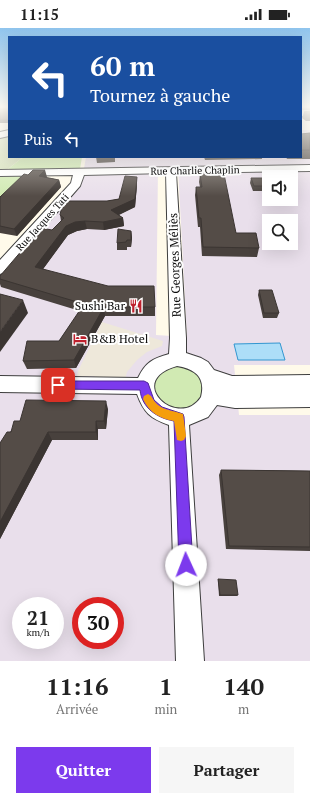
<!DOCTYPE html>
<html lang="fr">
<head>
<meta charset="utf-8">
<style>
	:root { --surface:#fff; --page:#f6f6f6; --text:#222; --muted:#767676; --accent:#7c3aed }
	body { margin:0; font-family:"PT Serif",serif; background:var(--page); color:var(--text); height:100vh; display:flex; flex-direction:column; font-size:15px; white-space:nowrap }
	* { box-sizing:border-box; margin:0 }
	p { font-size:13px; color:var(--muted) }
	.icon { flex:none; width:22px; height:22px; fill:none; stroke:currentColor; stroke-width:2; stroke-linecap:round; stroke-linejoin:round }
	.map { position:relative; height:633px; overflow:hidden }
	.sheet { display:flex; flex-direction:column; background:var(--surface); flex:1 }
	.sheet>* { flex:none }
	.banner { position:absolute; left:8px; top:8px; width:294px; height:122px; border-radius:0px; box-shadow:0 4px 16px #0002; background:#1a4fa0; color:#fff; overflow:hidden }
	.controls { position:absolute; left:262px; top:142px; display:grid; gap:8px }
	.controls a { display:grid; place-items:center; width:36px; height:36px; border-radius:0px; background:var(--surface); box-shadow:0 4px 16px #0002; font-size:20px }
	.speed { position:absolute; left:12px; top:569px; display:flex; gap:8px; font-size:20px; font-weight:700; text-align:center }
	.speed>* { display:grid; place-content:center; width:52px; height:52px; border-radius:50%; background:var(--surface); box-shadow:0 4px 16px #0002; line-height:1 }
	.speed small { font-size:10px; font-weight:400 }
	.speed .limit { border:6px solid #d22; background:#fff; color:#111 }
	.pin { position:absolute; display:grid; place-items:center; width:34px; height:34px; color:#fff; margin:-17px; border-radius:8px; box-shadow:0 2px 6px #0006 }
	.me { position:absolute; width:44px; margin:-22px; rotate:358deg; stroke-linejoin:round; filter:drop-shadow(0 0 3px #0008) }
	.turn { display:flex; align-items:center; gap:14px; height:84px; padding:0 16px; font-size:18px }
	.turn .icon { width:52px; height:52px; stroke-width:2.5 }
	.turn b { display:block; font-size:28px; line-height:34px }
	.then { display:flex; align-items:center; height:38px; padding:0 16px; background:#0003; gap:8px; font-size:15px }
	.eta { display:flex; justify-content:space-evenly; align-items:center; height:68px; text-align:center }
	.eta b { font-size:24px; font-weight:600; line-height:28px }
	.cta { display:flex; gap:8px; margin-top:auto; padding:8px 16px }
	.cta a { flex:1; height:46px; border-radius:0px; background:var(--accent); color:#fff; font-size:16px; font-weight:600; line-height:46px; text-align:center }
	.cta a+a { background:var(--page); color:var(--text) }
	.status { display:flex; justify-content:space-between; align-items:center; height:28px; padding:0 20px; background:var(--surface); direction:ltr }
	.status svg { height:11px; fill:currentColor }
	.map>svg:first-child { display:block }
</style>
</head>
<body>
<div class="status"><b>11:15</b><svg viewBox="0 0 49 12"><path d="M0 12V9h3v3zM5 12V6h3v6zM10 12V3h3v9zM15 12V0h3v12zM26 1h20v11H26zM47 4h2v5h-2z"/></svg></div>
<div class="map">
<svg width="310" height="633" viewBox="0 0 310 633">
	<rect width="100%" height="100%" fill="#fffaea"/>
	<path fill="#e9dfeb" fill-rule="evenodd" d="M301 102H310V337H234L239 387H310V633H0V251L81 158 86 129H301ZM158 139H178L187 309 156 307ZM269 149H291V171H269ZM269 193H291V215H269ZM21 578H55V612H21ZM81 578H115V612H81Z"/>
	<g fill="#d1eab3">
		<path d="M23 129H82L80 141 32 142 0 172V145L8 141Z"/>
		<path d="M181 337 203 349 206 371 182 385 156 374 153 350 165 339Z"/>
	</g>
	<path fill="#d5e0bb" d="M9 107V129H23L8 141H0V108Z"/>
	<path fill="#eee8da" d="M102 294 163 313 162 318 147 324 137 332 127 344 125 351 107 353 93 348H77L78 343Z"/>
	<path fill="#addef8" stroke="#3296d0" d="M280 315 285 332H238L234 316Z"/>
	<g fill="none" stroke-linecap="round" stroke-linejoin="round">
		<g stroke="#3e3e3e" stroke-width="2">
			<g id="minor">
				<rect x="301" y="82" width="9" height="6"/>
				<path d="M9 102V108L0 110V104Z"/>
				<path d="M310 137V143L176 145 186 310V325L201 330 208 334 214 342 232 348 310 347V379L235 380 217 377 208 389 189 397 204 633H176L169 397C150 390 144 385 137 366L0 364V348L138 350C146 334 152 331 169 326L170 310 166 145 84 147 80 158 5 244 0 246V232L71 155 73 147 0 148V142ZM177 338C195 341 206 349 201 369 179 403 123 353 177 338Z"/>
			</g>
		</g>
		<use href="#minor" fill="#fff" fill-rule="evenodd"/>
	</g>
	<g fill="#48413d">
		<rect x="0" y="79" width="9" height="16"/>
		<rect x="301" y="79" width="9" height="2"/>
		<path d="M310 83V93H306L302 90 304 84Z"/>
		<path d="M310 105V131H287L286 129H301V106Z"/>
		<path d="M96 129H123V130H115V134L97 135Z"/>
		<path d="M204 129H262V131L205 132Z"/>
		<path d="M200 146 236 205 259 220 257 229 202 228 200 199H198L195 167 196 159H200L199 154Z"/>
		<path d="M46 149 59 152 61 159 17 208 0 205V169L47 149Z"/>
		<path d="M251 150 269 151V163H253L250 155Z"/>
		<path d="M137 157 135 179 119 187 123 190 124 198 104 202 87 201 77 203 68 207 43 241 155 279V288H105L76 340 27 341 23 333 59 313 80 283 1 259 0 256V248L52 202 61 193 60 187 107 173 119 171Z"/>
		<path d="M131 203 132 210 131 219H127V222H117V215Z"/>
		<path d="M259 262 279 285 277 290H263L258 267Z"/>
		<path d="M108 381 106 401H98V412H52L0 511V415L20 393Z"/>
		<path d="M221 442 310 443V523L226 521 219 447Z"/>
		<path d="M218 551 238 567 237 568H219L218 552Z"/>
	</g>
	<g fill="#3b3532">
		<path d="M45 142 47 149 40 155 39 148Z"/>
		<path d="M137 149V157L135 179 112 190 111 182Z"/>
		<path d="M59 152 61 159 17 208 14 201Z"/>
		<path d="M123 190 124 198 104 202 103 194Z"/>
		<path d="M85 193 87 201 77 203 68 207 38 248 35 239 66 198 75 194Z"/>
		<path d="M131 203 132 210 131 219Z"/>
		<path d="M23 272 28 285 0 324V304Z"/>
		<path d="M104 279 105 288 76 340 74 332Z"/>
		<path d="M106 373 108 381 106 401 104 393Z"/>
		<path d="M96 393 98 401V412L96 404Z"/>
		<path d="M48 404 52 412 0 511V494Z"/>
	</g>
	<g fill="#544c47" stroke="#3b3532">
		<rect x="0" y="79" width="9" height="13"/>
		<path d="M310 83V87H308L304 84Z"/>
		<path d="M310 105V122H301V106Z"/>
		<path d="M33 142H45L39 148 59 152 14 201 0 198V169L24 146 28 147Z"/>
		<path d="M200 146H224L236 205H256L259 220 203 219 201 190H199L196 159H202Z"/>
		<path d="M125 148 137 149 135 171 111 182 123 190 103 194 85 193 75 194 66 198 35 239 108 258H154L155 279H104L74 332 23 333 27 313H59L84 276 0 251V248L41 200 52 202 64 190 60 187 63 173H107L119 171Z"/>
		<path d="M251 150H269V158H254Z"/>
		<path d="M118 201 131 203V212H127L126 214 117 215Z"/>
		<path d="M259 262H272L279 285H264Z"/>
		<path d="M0 266 23 272 0 304Z"/>
		<path d="M26 372 106 373 104 393H96V404H48L0 494V415L7 404H11L14 393H20Z"/>
		<path d="M221 442 310 443V519L229 518Z"/>
		<path d="M218 551 236 552 238 567H220Z"/>
	</g>
	<linearGradient id="sky" x2="0" y2="1"><stop stop-color="#90c5ee"/><stop offset="0.47" stop-color="#fffdf6"/><stop offset="1" stop-color="#fffdf6" stop-opacity="0"/></linearGradient>
	<rect width="310" height="168" fill="url(#sky)"/>
	<path fill="#7c3aed" stroke="#51269a" d="M58 353H144L148 355 154 372 162 379 183 386 184 389 193 537 191 542 186 544 181 542 179 537 174 393C157 390 142 380 140 362L58 361 54 360 53 357 54 354Z"/>
	<path fill="#f59e0b" d="M148 366 151 368C159 383 169 381 183 386L186 408 184 412 181 413 177 412 174 393C160 391 149 384 143 371L144 368Z"/>
	<defs>
		<g id="restaurant-bare" transform="scale(1.08)"><path d="M-5-6h1v4h1v-4h1v4h1v-4h1v5L-1.5 .5V6h-2V.5L-5-1ZM5-6V6H3V1.5H1.5Q1.5-4 5-6Z" fill="#be212d" stroke="#fff" stroke-width="2.5" paint-order="stroke"/></g>
		<g id="hotel-bare" transform="scale(1.08)"><path d="M-6-4.5h1.5V1H6V5H4.5V3h-9V5H-6ZM-4 0a1.8 1.8 0 1 1 3.6 0ZM.5 0V-2.5h3Q6-2.5 6 0Z" fill="#be212d" stroke="#fff" stroke-width="2.5" paint-order="stroke"/></g>
	</defs>
	<g fill-rule="evenodd">
		<use href="#restaurant-bare" x="136" y="278"/>
		<use href="#hotel-bare" x="80" y="311"/>
	</g>
	<g text-anchor="middle" stroke-width="4" stroke-linejoin="round" paint-order="stroke">
		<g font-size="10" fill="#0b0b0b" stroke="#fff">
			<text transform="translate(195 142) rotate(-1)" y="4">Rue Charlie Chaplin</text>
			<text transform="translate(42 194) rotate(-48)" y="4">Rue Jacques Tati</text>
		</g>
		<g font-size="12" fill="#0b0b0b" stroke="#fff">
			<text transform="translate(175 237) rotate(-92)" y="4">Rue Georges Méliès</text>
		</g>
		<g font-size="12" fill="#0b0b0b" stroke="#fff" text-anchor="end">
			<text x="125" y="282">Sushi Bar</text>
			<text x="91" y="315" text-anchor="start">B&amp;B Hotel</text>
		</g>
	</g>
</svg>
<div class="controls">
<a><svg class="icon" aria-label="sound" viewBox="0 0 24 24"><path d="M4 9h4l5-4v14l-5-4H4zM17 9q2 3 0 6"/></svg></a>
<a><svg class="icon" aria-label="search" viewBox="0 0 24 24"><circle cx="10" cy="10" r="6"/><path d="M15 15l6 6"/></svg></a>
</div>
<div class="speed"><div>21<small>km/h</small></div><div class="limit">30</div></div>
<div class="pin" style="left:58px;top:357px;background:#d93025"><svg class="icon" aria-label="arrive" viewBox="0 0 24 24"><path d="M6 21V4h12l-3 4 3 4H6"/></svg></div>
<svg class="me" style="left:186px;top:537px" viewBox="-20 -20 40 40"><circle r="19" fill="#fff"/><path d="M0-13L10 11 0 6-10 11z" fill="#7c3aed"/></svg>
<div class="banner">
<div class="turn"><svg class="icon" aria-label="left" viewBox="0 0 24 24"><path d="M17 20v-9H6M10 6l-5 5 5 5"/></svg><div><b>60 m</b>Tournez à gauche</div></div>
<div class="then">Puis<svg class="icon" aria-label="left" viewBox="0 0 24 24"><path d="M17 20v-9H6M10 6l-5 5 5 5"/></svg></div>
</div>
</div>
<section class="sheet">
<div class="eta">
<div><b>11:16</b><p>Arrivée</p></div>
<div><b>1</b><p>min</p></div>
<div><b>140</b><p>m</p></div>
</div>
<div class="cta"><a>Quitter</a><a>Partager</a></div>
</section>
</body>
</html>
